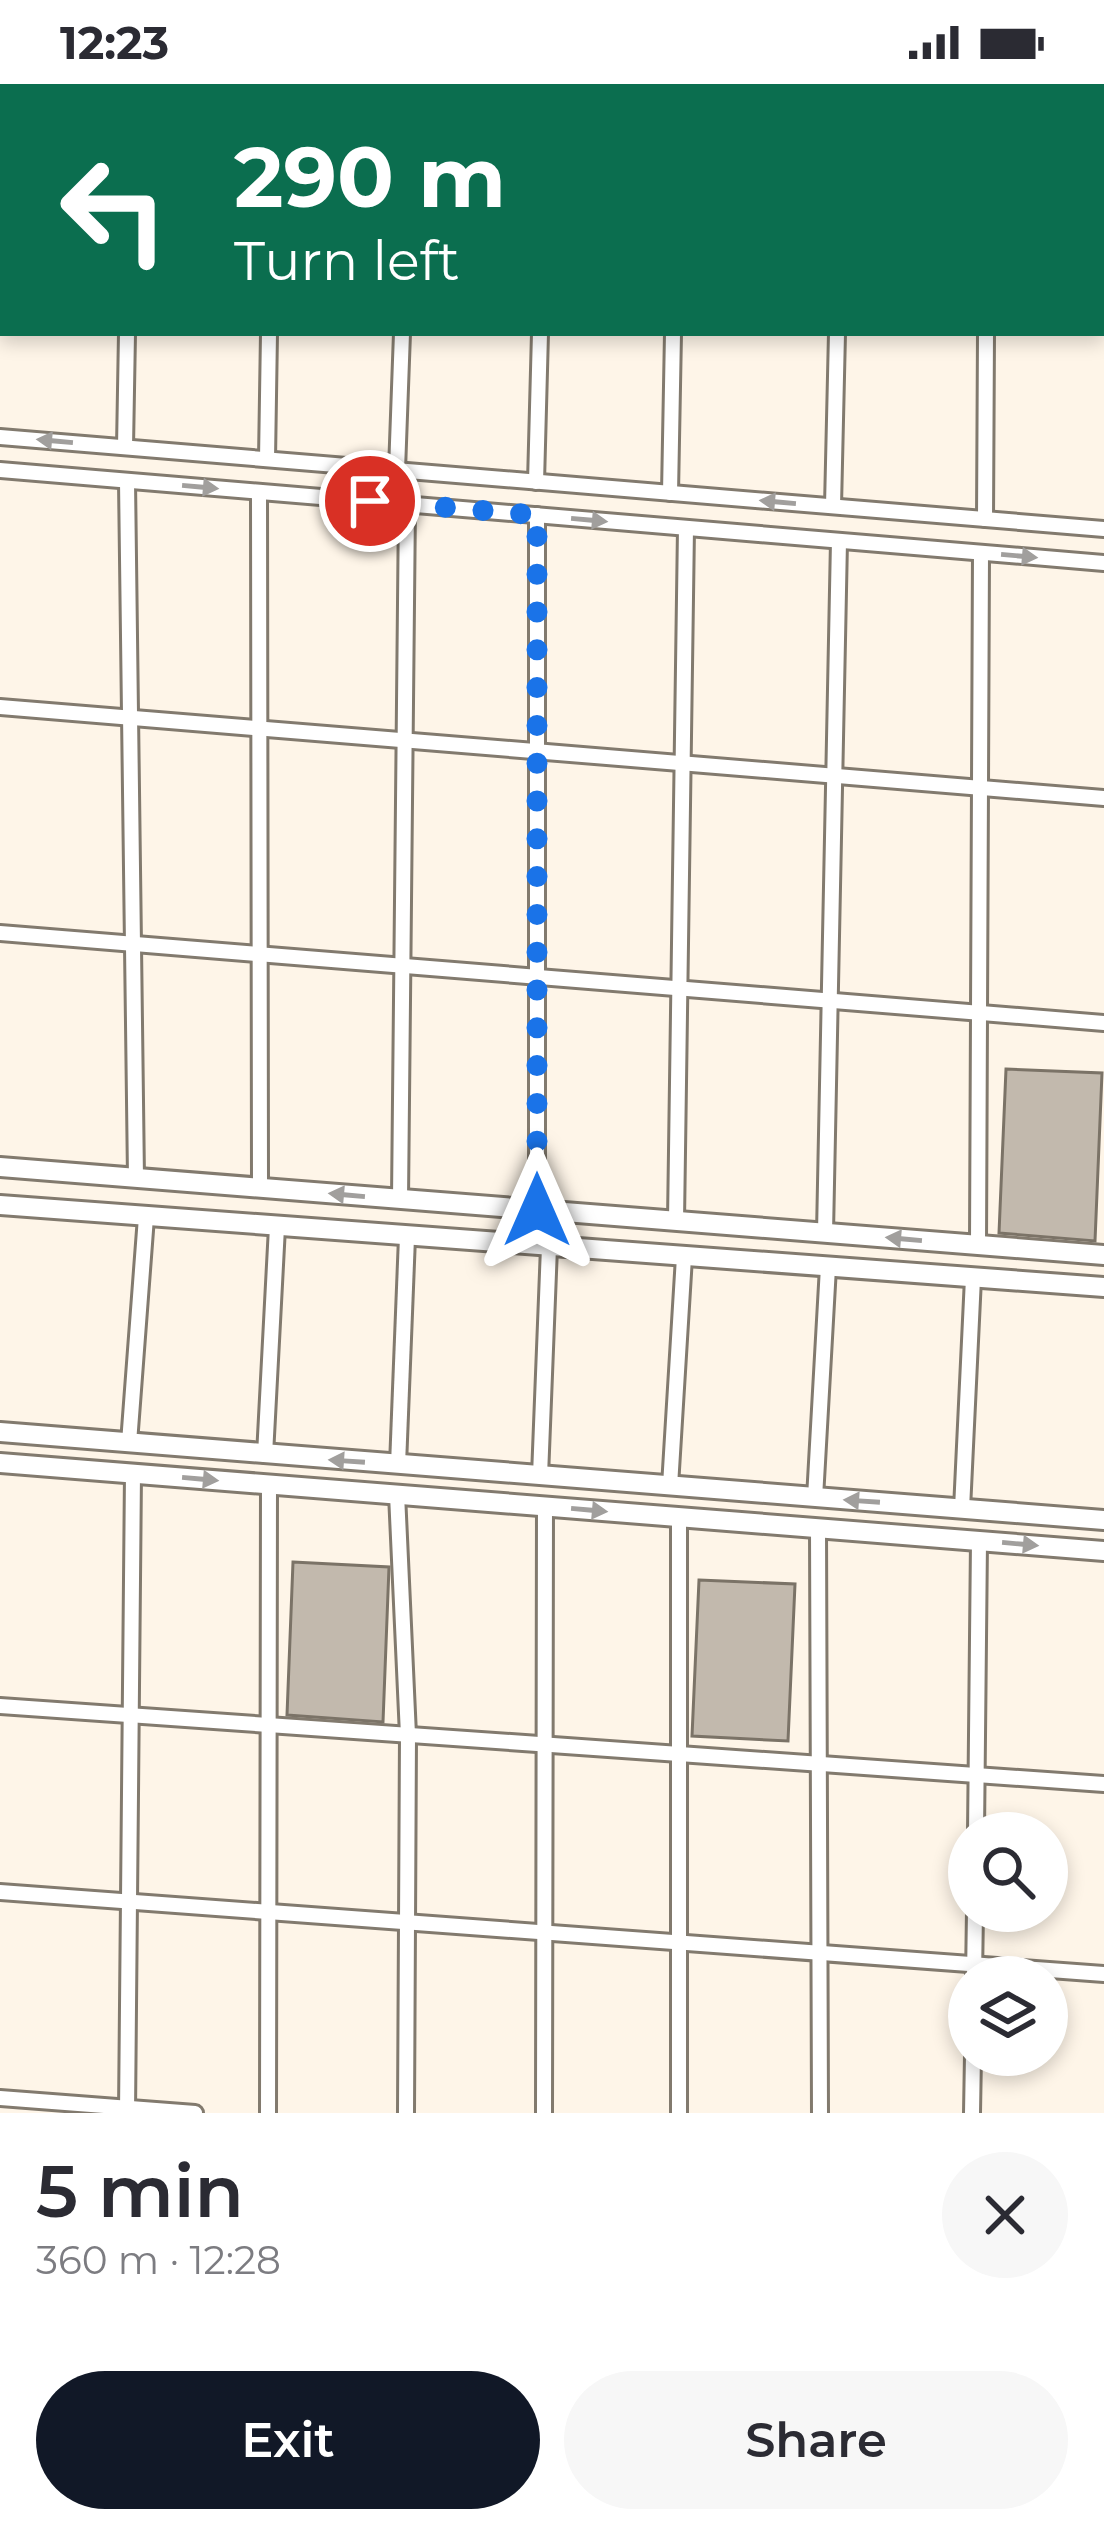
<!DOCTYPE html>
<html lang="en">
<head>
<meta charset="utf-8">
<style>
	:root { --surface:#fff; --page:#f7f7f7; --text:#2b2b33; --muted:#7c7c81; --accent:#111827 }
	body { margin:0; font-family:Montserrat,sans-serif; background:var(--page); color:var(--text); height:100vh; display:flex; flex-direction:column; font-size:45px; white-space:nowrap }
	* { box-sizing:border-box; margin:0 }
	p { font-size:39px; color:var(--muted) }
	.icon { flex:none; width:66px; height:66px; fill:none; stroke:currentColor; stroke-width:2; stroke-linecap:round; stroke-linejoin:round }
	.map { position:relative; height:2029px; overflow:hidden }
	.drawer { display:flex; flex-direction:column; background:var(--surface); flex:1 }
	.drawer>* { flex:none }
	.hud { position:absolute; left:0px; top:0px; width:1104px; height:252px; box-shadow:0 6px 18px #0003; background:#0b6e4f; color:#fff; overflow:hidden }
	.controls { position:absolute; left:948px; top:1728px; display:grid; gap:24px }
	.controls a { display:grid; place-items:center; width:120px; height:120px; border-radius:50%; background:var(--surface); box-shadow:0 6px 18px #0003; font-size:60px }
	.pin { position:absolute; display:grid; place-items:center; width:102px; height:102px; color:#fff; margin:-51px; border:6px solid #fff; border-radius:50%; box-shadow:0 3px 12px #0007 }
	.me { position:absolute; width:132px; margin:-66px; rotate:0deg; stroke-linejoin:round; filter:drop-shadow(0 0 9px #0008) }
	.turn { display:flex; align-items:center; gap:42px; height:252px; padding:0 36px; font-size:54px }
	.turn .icon { width:156px; height:156px; stroke-width:2.5 }
	.turn b { display:block; font-size:84px; line-height:102px }
	.round { display:grid; place-items:center; flex:none; width:126px; height:126px; border-radius:63px; background:var(--page) }
	.summary { display:flex; align-items:center; justify-content:space-between; height:204px; padding:0 36px }
	h1 { font-size:72px; font-weight:600; line-height:90px }
	.action { display:flex; gap:24px; margin-top:auto; padding:24px 36px }
	.action a { flex:1; height:138px; border-radius:72px; background:var(--accent); color:#fff; font-size:48px; font-weight:600; line-height:138px; text-align:center }
	.action a+a { background:var(--page); color:var(--text) }
	.status { display:flex; justify-content:space-between; align-items:center; height:84px; padding:0 60px; background:var(--surface); direction:ltr }
	.status svg { height:33px; fill:currentColor }
	.map>svg:first-child { display:block }
</style>
</head>
<body>
<div class="status"><b>12:23</b><svg viewBox="0 0 49 12"><path d="M0 12V9h3v3zM5 12V6h3v6zM10 12V3h3v9zM15 12V0h3v12zM26 1h20v11H26zM47 4h2v5h-2z"/></svg></div>
<div class="map">
<svg width="1104" height="2029" viewBox="0 0 1104 2029">
	<rect width="100%" height="100%" fill="#fef5e8"/>
	<g fill="#c2b9ad" stroke="#7b7367" stroke-width="3">
		<path d="M1006 985 1102 989 1095 1157 999 1149Z"/>
		<path d="M293 1478 389 1483 383 1638 287 1631Z"/>
		<path d="M699 1496 795 1500 788 1657 692 1652Z"/>
	</g>
	<g fill="none" stroke-linecap="round" stroke-linejoin="round">
		<g stroke="#827a6e" stroke-width="20">
			<g id="street">
				<path d="M132 3V0"/>
				<path d="M274 3V0"/>
				<path d="M411 3V0"/>
				<path d="M546 3V0"/>
				<path d="M677 3V0"/>
				<path d="M842 3 843 0"/>
				<path d="M986 3V0"/>
				<path d="M0 129H3"/>
				<path d="M1101 220H1104"/>
				<path d="M0 353 1104 445"/>
				<path d="M125 363 127 249"/>
				<path d="M267 375 269 249"/>
				<path d="M0 386 1104 479"/>
				<path d="M397 386 402 249"/>
				<path d="M127 397 136 1094"/>
				<path d="M536 398 540 249"/>
				<path d="M259 408 260 1104"/>
				<path d="M670 409 673 249"/>
				<path d="M833 422 837 249"/>
				<path d="M985 435 986 249"/>
				<path d="M0 623 1104 714"/>
				<path d="M0 849 1104 939"/>
				<path d="M400 1115 407 420"/>
				<path d="M537 1126V431"/>
				<path d="M676 1137 686 444"/>
				<path d="M825 1149 839 457"/>
				<path d="M978 1161 981 469"/>
				<path d="M129 1359 146 1133"/>
				<path d="M265 1371 277 1143"/>
				<path d="M398 1381 407 1153"/>
				<path d="M540 1392 549 1163"/>
				<path d="M670 1402 684 1173"/>
				<path d="M397 1410 408 1651 406 2029"/>
				<path d="M815 1414 828 1183"/>
				<path d="M962 1425 973 1194"/>
				<path d="M679 1433V2029"/>
				<path d="M818 1444 820 2029"/>
				<path d="M0 1622 1104 1700"/>
				<path d="M976 1749 979 1457"/>
				<path d="M0 1808 1104 1890"/>
				<path d="M974 1893 975 1827"/>
				<path d="M0 2014 195 2029"/>
				<path d="M127 2029 133 1389"/>
				<path d="M268 2029 269 1400"/>
				<path d="M544 2029 545 1422"/>
				<path d="M972 2029 973 1971"/>
			</g>
		</g>
		<g stroke="#827a6e" stroke-width="24">
			<g id="secondary">
				<path d="M0 1083 1104 1171"/>
				<path d="M0 1121 1104 1203"/>
				<path d="M0 1348 1104 1436"/>
				<path d="M0 1379 1104 1467"/>
			</g>
		</g>
		<use href="#street" stroke="#fff" stroke-width="14"/>
		<use href="#secondary" stroke="#fff" stroke-width="18"/>
	</g>
	<defs><path id="oneway-solid" d="M-6-.8H1V-3.2L6.5 0L1 3.2V.8H-6Z" transform="scale(3)"/></defs>
	<g fill="#a19f9d">
		<use href="#oneway-solid" transform="translate(55 357) rotate(-175)"/>
		<use href="#oneway-solid" transform="translate(200 403) rotate(5)"/>
		<use href="#oneway-solid" transform="translate(778 418) rotate(-175)"/>
		<use href="#oneway-solid" transform="translate(589 436) rotate(5)"/>
		<use href="#oneway-solid" transform="translate(1019 472) rotate(5)"/>
		<use href="#oneway-solid" transform="translate(347 1111) rotate(-175)"/>
		<use href="#oneway-solid" transform="translate(904 1155) rotate(-175)"/>
		<use href="#oneway-solid" transform="translate(347 1377) rotate(-176)"/>
		<use href="#oneway-solid" transform="translate(200 1395) rotate(5)"/>
		<use href="#oneway-solid" transform="translate(862 1417) rotate(-176)"/>
		<use href="#oneway-solid" transform="translate(589 1426) rotate(5)"/>
		<use href="#oneway-solid" transform="translate(1020 1460) rotate(5)"/>
	</g>
	<g fill="none" stroke-linecap="round" stroke-linejoin="round">
		<path stroke="#1a73e8" stroke-width="21" stroke-dasharray="0 37.8" d="M370 417 537 431V1126"/>
	</g>
</svg>
<div class="controls">
<a><svg class="icon" aria-label="search" viewBox="0 0 24 24"><circle cx="10" cy="10" r="6"/><path d="M15 15l6 6"/></svg></a>
<a><svg class="icon" aria-label="layers" viewBox="0 0 24 24"><path d="M12 4l9 5-9 5-9-5zM3 14l9 5 9-5"/></svg></a>
</div>
<div class="pin" style="left:370px;top:417px;background:#d93025"><svg class="icon" aria-label="arrive" viewBox="0 0 24 24"><path d="M6 21V4h12l-3 4 3 4H6"/></svg></div>
<svg class="me" style="left:537px;top:1126px" viewBox="-20 -20 40 40"><path d="M0-17L14 15 0 8-14 15z" fill="#1a73e8" stroke="#fff" stroke-width="4"/></svg>
<div class="hud">
<div class="turn"><svg class="icon" aria-label="left" viewBox="0 0 24 24"><path d="M17 20v-9H6M10 6l-5 5 5 5"/></svg><div><b>290 m</b>Turn left</div></div>
</div>
</div>
<section class="drawer">
<div class="summary"><div><h1>5 min</h1><p>360 m · 12:28</p></div><a class="round"><svg class="icon" aria-label="close" viewBox="0 0 24 24"><path d="M6 6l12 12M18 6L6 18"/></svg></a></div>
<div class="action"><a>Exit</a><a>Share</a></div>
</section>
</body>
</html>
